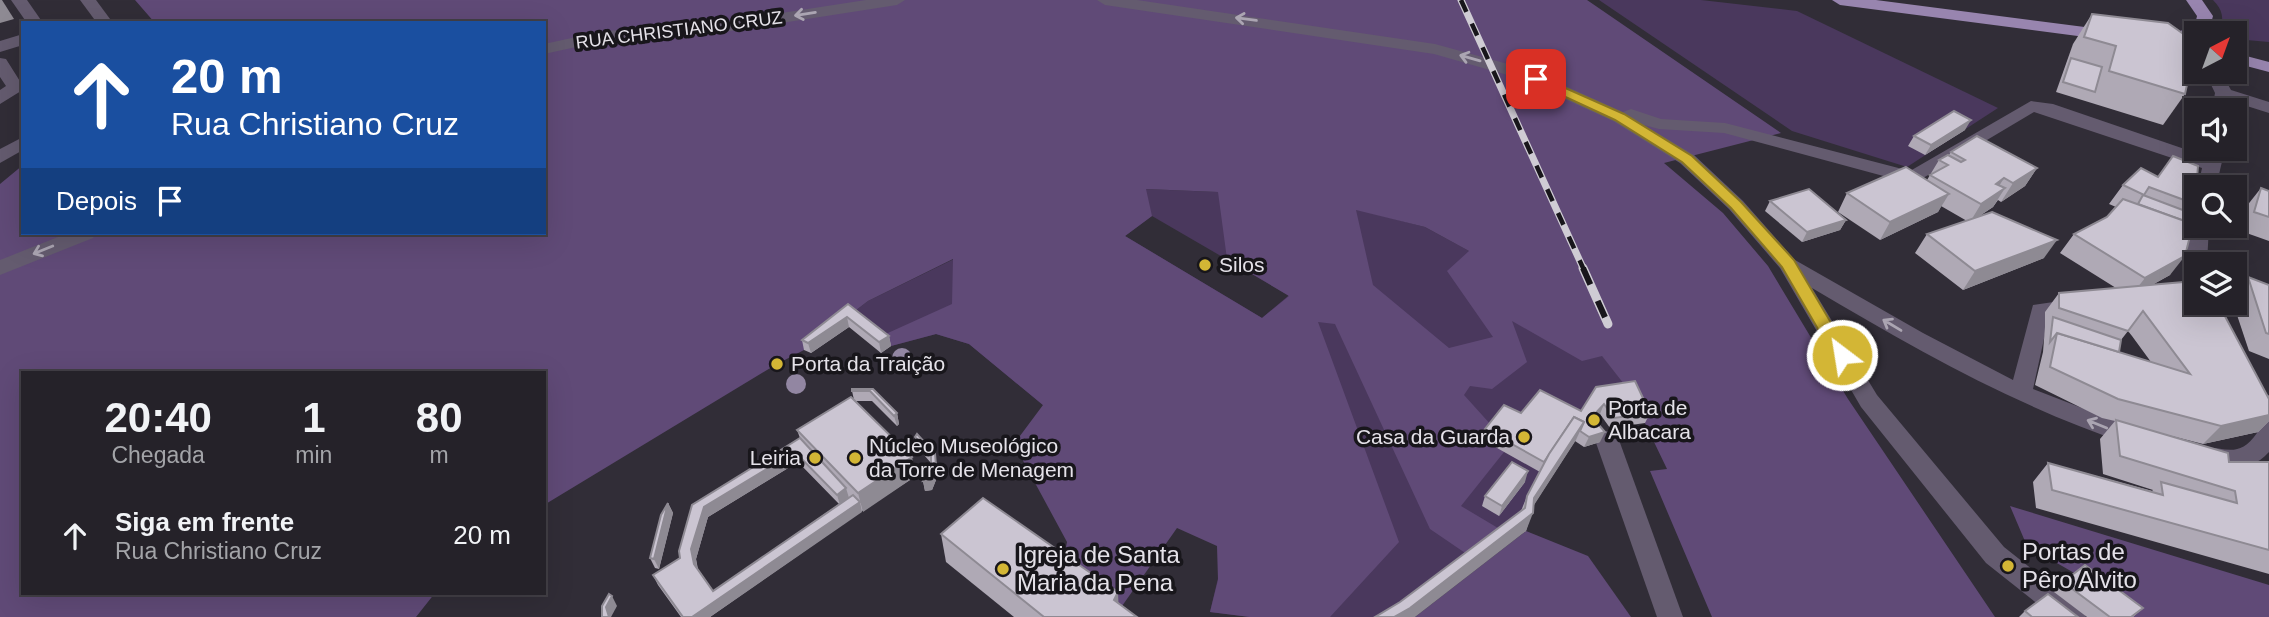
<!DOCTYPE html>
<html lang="pt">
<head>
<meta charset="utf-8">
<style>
	:root { --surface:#252229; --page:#2d2a31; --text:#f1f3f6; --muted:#a3a4a8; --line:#423f46 }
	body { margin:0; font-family:Helvetica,sans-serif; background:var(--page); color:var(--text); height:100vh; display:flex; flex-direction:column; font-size:26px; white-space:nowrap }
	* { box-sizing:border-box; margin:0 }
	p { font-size:23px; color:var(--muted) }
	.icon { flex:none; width:38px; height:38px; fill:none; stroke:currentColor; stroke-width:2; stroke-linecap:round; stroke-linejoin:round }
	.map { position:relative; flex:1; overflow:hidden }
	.drawer { position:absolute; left:21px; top:371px; width:525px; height:224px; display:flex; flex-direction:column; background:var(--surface); border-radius:0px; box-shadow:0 7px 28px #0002,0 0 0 2px var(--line) }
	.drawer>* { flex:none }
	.hud { position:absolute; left:21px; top:21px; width:525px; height:214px; border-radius:0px; box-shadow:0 7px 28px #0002,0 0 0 2px var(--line); background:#1a4fa0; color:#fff; overflow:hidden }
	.needle { width:46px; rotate:41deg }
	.tools { position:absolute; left:2184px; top:21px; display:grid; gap:14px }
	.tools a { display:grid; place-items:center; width:63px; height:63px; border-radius:0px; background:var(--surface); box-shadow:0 7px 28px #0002,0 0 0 2px var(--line); font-size:35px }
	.pin { position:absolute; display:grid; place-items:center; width:60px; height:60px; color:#fff; margin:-30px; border-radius:14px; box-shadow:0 4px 10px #0006 }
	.me { position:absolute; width:77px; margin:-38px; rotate:329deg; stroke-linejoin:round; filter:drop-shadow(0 0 5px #0008) }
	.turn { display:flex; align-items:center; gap:24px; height:147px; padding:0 35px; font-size:32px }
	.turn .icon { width:91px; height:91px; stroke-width:2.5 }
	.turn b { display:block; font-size:49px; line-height:60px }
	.then { display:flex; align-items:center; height:66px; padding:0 35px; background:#0003; gap:14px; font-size:26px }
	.eta { display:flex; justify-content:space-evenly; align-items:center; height:119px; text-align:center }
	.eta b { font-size:42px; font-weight:800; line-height:49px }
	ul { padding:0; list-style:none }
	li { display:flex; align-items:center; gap:21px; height:91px; padding:0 35px }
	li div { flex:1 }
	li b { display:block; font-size:26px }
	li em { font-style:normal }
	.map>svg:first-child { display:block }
</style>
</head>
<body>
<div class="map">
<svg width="2269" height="617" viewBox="0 0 2269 617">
	<rect width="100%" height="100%" fill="#312d37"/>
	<g fill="#4a385d" fill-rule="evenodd">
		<path d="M1599 0H1701L1797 11 1998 108 1907 167 1792 131Z"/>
		<path d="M2213 0H2269V42L2235 39V33H2214L2220 31C2224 18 2223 10 2213 0Z"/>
		<path d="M1145 189 1218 192 1356 209 1425 227 1519 278 1578 324 1630 392 1592 397 1520 515 1398 617H1250L1210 612 1240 485 1044 406 969 344 936 334 891 346 851 314 868 301 954 259ZM1152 216 1288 295V296L1262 318 1125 236Z"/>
	</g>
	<g fill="#604a77" fill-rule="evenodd">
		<path d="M135 0H1587L1781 133 1664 163 1723 213 1768 266 1848 399 1995 617H1712L1650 471 1667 469 1630 392 1602 356 1582 361 1512 321 1527 362 1492 389 1470 386 1464 395 1492 426 1504 452 1461 506 1508 534 1474 559 1430 529 1335 324 1318 322 1399 542 1330 617H1250L1210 612 1218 580 1217 546 1177 528 1115 616 1060 577 1067 542 1014 444 1043 405 969 344 936 334 891 346 879 337 952 304 953 259 868 301 804 350 777 364 544 505V373H23V593H435L416 617H0V184L23 165V233H544V23H155ZM1146 189 1218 192 1227 259 1289 296 1262 318 1125 236 1152 216ZM1356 210 1425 227 1469 251 1447 271 1493 337 1449 348 1373 285Z"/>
		<path d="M2010 506 2269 585V617H2133L2076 574 2027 546Z"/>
		<path d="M1526 531 1588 556 1631 617H1415Z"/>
	</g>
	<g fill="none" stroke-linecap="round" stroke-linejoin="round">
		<g fill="#645b6f" fill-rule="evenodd">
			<path d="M11 0H27L43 23H27Z"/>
			<path d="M80 0H96L113 23H97Z"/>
			<path d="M866 0H905L897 5 704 35 604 41 544 54V44L604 31 704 25Z"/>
			<path d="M1097 0H1137L1435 44 1530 70 1623 112 1631 109 1661 119 1725 123 1910 171 2031 101 2053 104 2205 156 2207 149H2225L2216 187H2198L2202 168 2034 112 1913 184 1724 133 1659 129 1644 125 1694 155 1743 201 1795 260 1923 333 2013 380 2033 305 2074 299 2081 301 2084 306 2081 311 2049 316 2033 389 2144 432 2148 438 2144 444 2136 447 2128 444C2013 405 1917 350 1812 288L1877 395 2004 547 2082 609 2086 617H2054L1986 563 1861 407 1780 268 1729 209 1680 163 1613 121 1518 78 1434 54 1105 5Z"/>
			<path d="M23 34V45L0 52V41Z"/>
			<path d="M0 58 6 59 23 86 21 91 0 104V90L6 86 0 77Z"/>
			<path d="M2205 72H2221L2231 90 2269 102V113L2231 101 2230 110H2212L2215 93Z"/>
			<path d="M23 137V150L0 163V149Z"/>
			<path d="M2196 220V226H2209L2207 264H2196V271L2190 269 2187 264 2189 226Z"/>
			<path d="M68 233H96L93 238 0 275V260Z"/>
			<path d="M2254 390 2262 393 2269 407V452C2250 474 2218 471 2193 463L2189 456 2193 449C2219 441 2236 464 2257 433L2243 399 2246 393Z"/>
			<path d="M1607 431 1615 434 1619 440 1683 617H1657L1595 440 1599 434Z"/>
		</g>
		<g fill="#9885af" fill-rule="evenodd">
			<path d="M1832 0H1876L2108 30 2116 35 2108 40 1840 5Z"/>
			<path d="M2186 0H2202L2213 16 2209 31 2196 33V36L2170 46H2158L2156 43 2158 40 2195 25 2197 16Z"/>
			<path d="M2235 53 2269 62V72L2235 63Z"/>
		</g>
		<g stroke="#cfccd4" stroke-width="7">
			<path id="rail-far1" d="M1461 0 1584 270"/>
		</g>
		<g stroke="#cfccd4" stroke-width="9">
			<path id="rail" d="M1583 268 1608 324"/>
		</g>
		<use href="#rail-far1" stroke="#18161b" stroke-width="4.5" stroke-dasharray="13" stroke-linecap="butt"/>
		<use href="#rail" stroke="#18161b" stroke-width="6" stroke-dasharray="18" stroke-linecap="butt"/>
	</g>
	<g fill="#9286a2">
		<circle cx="902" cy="358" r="10"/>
		<circle cx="796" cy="384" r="10"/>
	</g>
	<g fill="#afa9b5" fill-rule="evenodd">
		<path d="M2092 14 2185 94 2163 125 2056 92 2073 44Z"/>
		<path d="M1965 130 1925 155 1908 146 1914 136Z"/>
		<path d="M1951 152 2037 168 2025 186 2001 202 1998 200 1993 207 1978 217 2044 258 1963 290 1915 253 1927 234 1967 221 1941 206 1938 212 1880 240 1838 212 1847 193 1927 180 1939 160 1949 155Z"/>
		<path d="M2141 168 2195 204 2188 213 2170 275 2152 285 2268 396 2269 395V421L2258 432 2203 444 2152 431 2229 462H2269V574L2036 508 2033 482 2048 463 2152 491 2153 490 2103 474 2100 439 2115 421 2102 418 2035 385 2043 352 2045 327V312L2059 293 2116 288 2060 253 2074 234 2107 217 2116 207 2109 204 2123 185ZM2128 331 2132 336 2151 362 2119 352 2121 340Z"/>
		<path d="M2261 188 2269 191V241L2238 230 2246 207Z"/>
		<path d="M1770 201 1846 220 1840 230 1802 242 1765 211Z"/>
		<path d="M2248 277 2269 285V359L2249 351 2233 303H2235V292Z"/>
		<path d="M848 304 889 336 891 346 881 353 849 327 811 353 804 350 802 340Z"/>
		<path d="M1596 387 1650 413 1645 423 1610 428 1600 414 1595 419 1600 442 1584 447 1575 441 1533 506 1526 531 1400 602 1521 511 1527 496 1540 472 1481 439 1485 429 1521 413 1581 411Z"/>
		<path d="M873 389 897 413 899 424 897 426 872 401H856L916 476 862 511 710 617H681L658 585 653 575 680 558 692 505 800 438 797 430 854 400 852 391ZM798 462 839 504 713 591 698 569 696 559 708 517Z"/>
		<path d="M917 434 937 465 938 475 932 490 925 491 923 481 931 466V463L917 447 915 437Z"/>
		<path d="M1525 482 1499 516 1482 506 1485 496Z"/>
		<path d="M668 503 673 513 659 569 655 568 650 558Z"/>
		<path d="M941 534 1119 603 1137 617H1014L946 562Z"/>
		<path d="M2063 582 2143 608 2133 617H2087L2054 592Z"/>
		<path d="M2025 611 2078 617H2019Z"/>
	</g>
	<g fill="#8e8a93">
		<path d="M0 0H2L14 19 0 23Z"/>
		<path d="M1971 120 1965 130 1925 155 1931 145Z"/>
		<path d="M2037 168 2025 186 2001 202 2013 183Z"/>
		<path d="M2004 178 1993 196 2005 188 1993 207 1970 222 1981 204 1996 184Z"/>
		<path d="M1949 194 1938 212 1880 240 1890 222Z"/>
		<path d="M1846 220 1840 230 1802 242 1807 232Z"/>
		<path d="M2057 240 2044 258 1963 290 1975 271Z"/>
		<path d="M2185 256 2170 275 2130 297 2145 278Z"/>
		<path d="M847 317 849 327 811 353 808 343Z"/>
		<path d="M889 336 891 346 881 353 879 342Z"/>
		<path d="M1604 404 1600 414 1588 427 1592 417Z"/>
		<path d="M897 413 899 424 897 426 894 416Z"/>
		<path d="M2269 415V421L2258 432 2203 444 2221 426Z"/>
		<path d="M1584 422 1576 440 1527 516 1534 498Z"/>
		<path d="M1605 432 1600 442 1584 447 1589 437Z"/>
		<path d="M795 452 798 462 708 517 696 559 698 573 694 564 691 549 704 507Z"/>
		<path d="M935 454 938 475 932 490 925 491 923 481 930 480Z"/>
		<path d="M912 457 916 476 863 512 858 493Z"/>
		<path d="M1528 471 1525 482 1499 516 1502 506Z"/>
		<path d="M846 488 849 498 840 505 837 495Z"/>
		<path d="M860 502 862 512 710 617H692Z"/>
		<path d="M668 503 673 513 659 569 654 559Z"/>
		<path d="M1533 513 1526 531 1415 617H1394Z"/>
		<path d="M1118 592 1119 617 1114 600Z"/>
		<path d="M612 596 617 606 611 617H609L606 607Z"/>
	</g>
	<g fill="#cbc5d2" stroke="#8e8a93" stroke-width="2">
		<path d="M2092 14 2168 23 2196 43 2185 94 2109 71 2116 46 2084 37Z"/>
		<path d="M2071 58 2102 67 2095 92 2063 82Z"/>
		<path d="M1954 111 1971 120 1931 145 1914 136Z"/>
		<path d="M1977 136 2037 168 2013 183 2004 178 1996 184 2005 188 1981 204 1930 175 1948 165 1939 160 1948 155 1961 162 1965 160 1951 152Z"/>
		<path d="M2173 156 2198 166 2195 204 2149 187 2144 195 2123 185 2141 168 2158 177Z"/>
		<path d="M1906 167 1949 194 1890 222 1847 193Z"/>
		<path d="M2261 188 2269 191V217L2254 212Z"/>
		<path d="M1809 189 1846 220 1807 232 1770 201Z"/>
		<path d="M2143 195 2188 212 2187 222 2138 204Z"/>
		<path d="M2123 199 2193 224 2185 256 2145 278 2074 234 2107 217Z"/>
		<path d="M1992 212 2057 240 1975 271 1927 234Z"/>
		<path d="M2248 277 2269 285V334L2266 333Z"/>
		<path d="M2195 281H2196V303H2218L2269 399V415L2221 426 2118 399 2050 367 2057 333 2190 374 2143 311 2128 331 2059 308V293Z"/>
		<path d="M848 304 889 336 879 342 847 317 808 343 802 340Z"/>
		<path d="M2053 317 2121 340 2119 352 2057 333 2050 342Z"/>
		<path d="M1635 381 1650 413 1614 418 1604 404 1592 417 1605 432 1589 437 1580 431 1584 422 1574 417 1544 462 1485 429 1504 405 1521 413 1540 390 1581 411 1596 387Z"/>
		<path d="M852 389H873L897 413 894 416 870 391H852Z"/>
		<path d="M851 397 912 457 858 493 797 430Z"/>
		<path d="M1574 417 1584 422 1534 498 1533 513 1410 608 1394 617H1375L1400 602 1525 508 1527 496 1549 454Z"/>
		<path d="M2116 420 2228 453 2229 462H2269V550L2052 490 2048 463 2163 495 2161 482 2237 503 2235 491 2120 456Z"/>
		<path d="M917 434 935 454 936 465 930 480 923 481 931 466V455L915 437Z"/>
		<path d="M800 438 846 488 837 495 795 452 704 507 691 549 694 564 713 591 853 495 860 502 692 617H683L653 575 680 558 679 551 692 505Z"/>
		<path d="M1512 462 1528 471 1502 506 1485 496Z"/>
		<path d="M983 498 1118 592 1114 600 1137 617H1044L941 534Z"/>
		<path d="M668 503 654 559 650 558 661 515Z"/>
		<path d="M2085 565 2143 608 2131 617H2110L2063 582Z"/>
		<path d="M609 594 612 596 606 607 609 617H602V606Z"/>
		<path d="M2048 594 2078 617H2032L2025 611Z"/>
	</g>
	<defs><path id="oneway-shaft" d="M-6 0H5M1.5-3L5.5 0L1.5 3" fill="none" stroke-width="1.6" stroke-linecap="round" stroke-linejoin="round" transform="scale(1.75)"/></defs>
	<g stroke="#aba5b2">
		<use href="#oneway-shaft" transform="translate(805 14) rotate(171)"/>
		<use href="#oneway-shaft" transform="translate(1246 19) rotate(-172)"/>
		<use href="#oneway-shaft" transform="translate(1470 58) rotate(-164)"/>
		<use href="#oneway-shaft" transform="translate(43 250) rotate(158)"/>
		<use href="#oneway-shaft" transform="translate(1892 325) rotate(-149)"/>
		<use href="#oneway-shaft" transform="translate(2097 424) rotate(-158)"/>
	</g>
	<path fill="#d3b635" stroke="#897622" stroke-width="2" d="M1536 75 1624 114 1692 156 1741 202 1794 260 1850 355 1848 360H1836L1782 267 1731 208 1682 162 1615 120 1531 81V76Z"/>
	<g fill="#d3b635" stroke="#18161b" stroke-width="2.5">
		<circle cx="1205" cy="265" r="7"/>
		<circle cx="777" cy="364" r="7"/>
		<circle cx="1594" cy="420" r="7"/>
		<circle cx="1524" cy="437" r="7"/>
		<circle cx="815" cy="458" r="7"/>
		<circle cx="855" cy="458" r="7"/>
		<circle cx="2008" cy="566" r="7"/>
		<circle cx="1003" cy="569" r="7"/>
	</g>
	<g text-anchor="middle" stroke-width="7" stroke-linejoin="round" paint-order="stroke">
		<g font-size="18" fill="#e5e2e9" stroke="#18161b">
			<text transform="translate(679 30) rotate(-7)" y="6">RUA CHRISTIANO CRUZ</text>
		</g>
		<g font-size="21" fill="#e5e2e9" stroke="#18161b" text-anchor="start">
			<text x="1219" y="272">Silos</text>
			<text x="791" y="371">Porta da Traição</text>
			<text x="1608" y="415">Porta de<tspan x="1608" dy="24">Albacara</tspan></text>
			<text x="1510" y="444" text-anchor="end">Casa da Guarda</text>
			<text x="869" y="453">Núcleo Museológico<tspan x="869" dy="24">da Torre de Menagem</tspan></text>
			<text x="801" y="465" text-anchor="end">Leiria</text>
		</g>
		<g font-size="24" fill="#e5e2e9" stroke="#18161b" text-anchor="start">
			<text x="2022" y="560">Portas de<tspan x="2022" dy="28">Pêro Alvito</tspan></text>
			<text x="1017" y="563">Igreja de Santa<tspan x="1017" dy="28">Maria da Pena</tspan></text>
		</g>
	</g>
</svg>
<div class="tools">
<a><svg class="needle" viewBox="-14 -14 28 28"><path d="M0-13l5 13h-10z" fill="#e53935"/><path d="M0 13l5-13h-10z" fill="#a3a4a8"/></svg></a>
<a><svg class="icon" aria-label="sound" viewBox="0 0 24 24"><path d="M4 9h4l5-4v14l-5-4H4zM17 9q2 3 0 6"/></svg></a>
<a><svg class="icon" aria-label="search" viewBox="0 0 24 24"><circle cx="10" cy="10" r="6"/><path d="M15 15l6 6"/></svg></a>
<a><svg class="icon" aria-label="layers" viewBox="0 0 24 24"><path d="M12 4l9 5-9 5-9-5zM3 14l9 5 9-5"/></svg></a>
</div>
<div class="pin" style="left:1536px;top:79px;background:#d93025"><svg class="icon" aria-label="arrive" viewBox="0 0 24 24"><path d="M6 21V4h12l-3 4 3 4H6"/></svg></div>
<svg class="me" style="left:1842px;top:355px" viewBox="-20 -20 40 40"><circle r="17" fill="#d3b635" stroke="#fff" stroke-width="3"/><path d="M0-11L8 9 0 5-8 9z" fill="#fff"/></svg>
<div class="hud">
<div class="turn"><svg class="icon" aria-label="ahead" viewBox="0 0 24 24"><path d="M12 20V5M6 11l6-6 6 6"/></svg><div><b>20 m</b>Rua Christiano Cruz</div></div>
<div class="then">Depois<svg class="icon" aria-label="arrive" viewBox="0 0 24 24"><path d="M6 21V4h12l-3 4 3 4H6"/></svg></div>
</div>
<section class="drawer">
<div class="eta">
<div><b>20:40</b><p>Chegada</p></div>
<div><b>1</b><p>min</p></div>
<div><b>80</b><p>m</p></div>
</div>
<ul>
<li><svg class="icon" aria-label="ahead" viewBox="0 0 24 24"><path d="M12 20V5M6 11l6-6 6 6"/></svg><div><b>Siga em frente</b><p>Rua Christiano Cruz</p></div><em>20 m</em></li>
</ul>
</section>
</div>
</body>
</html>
